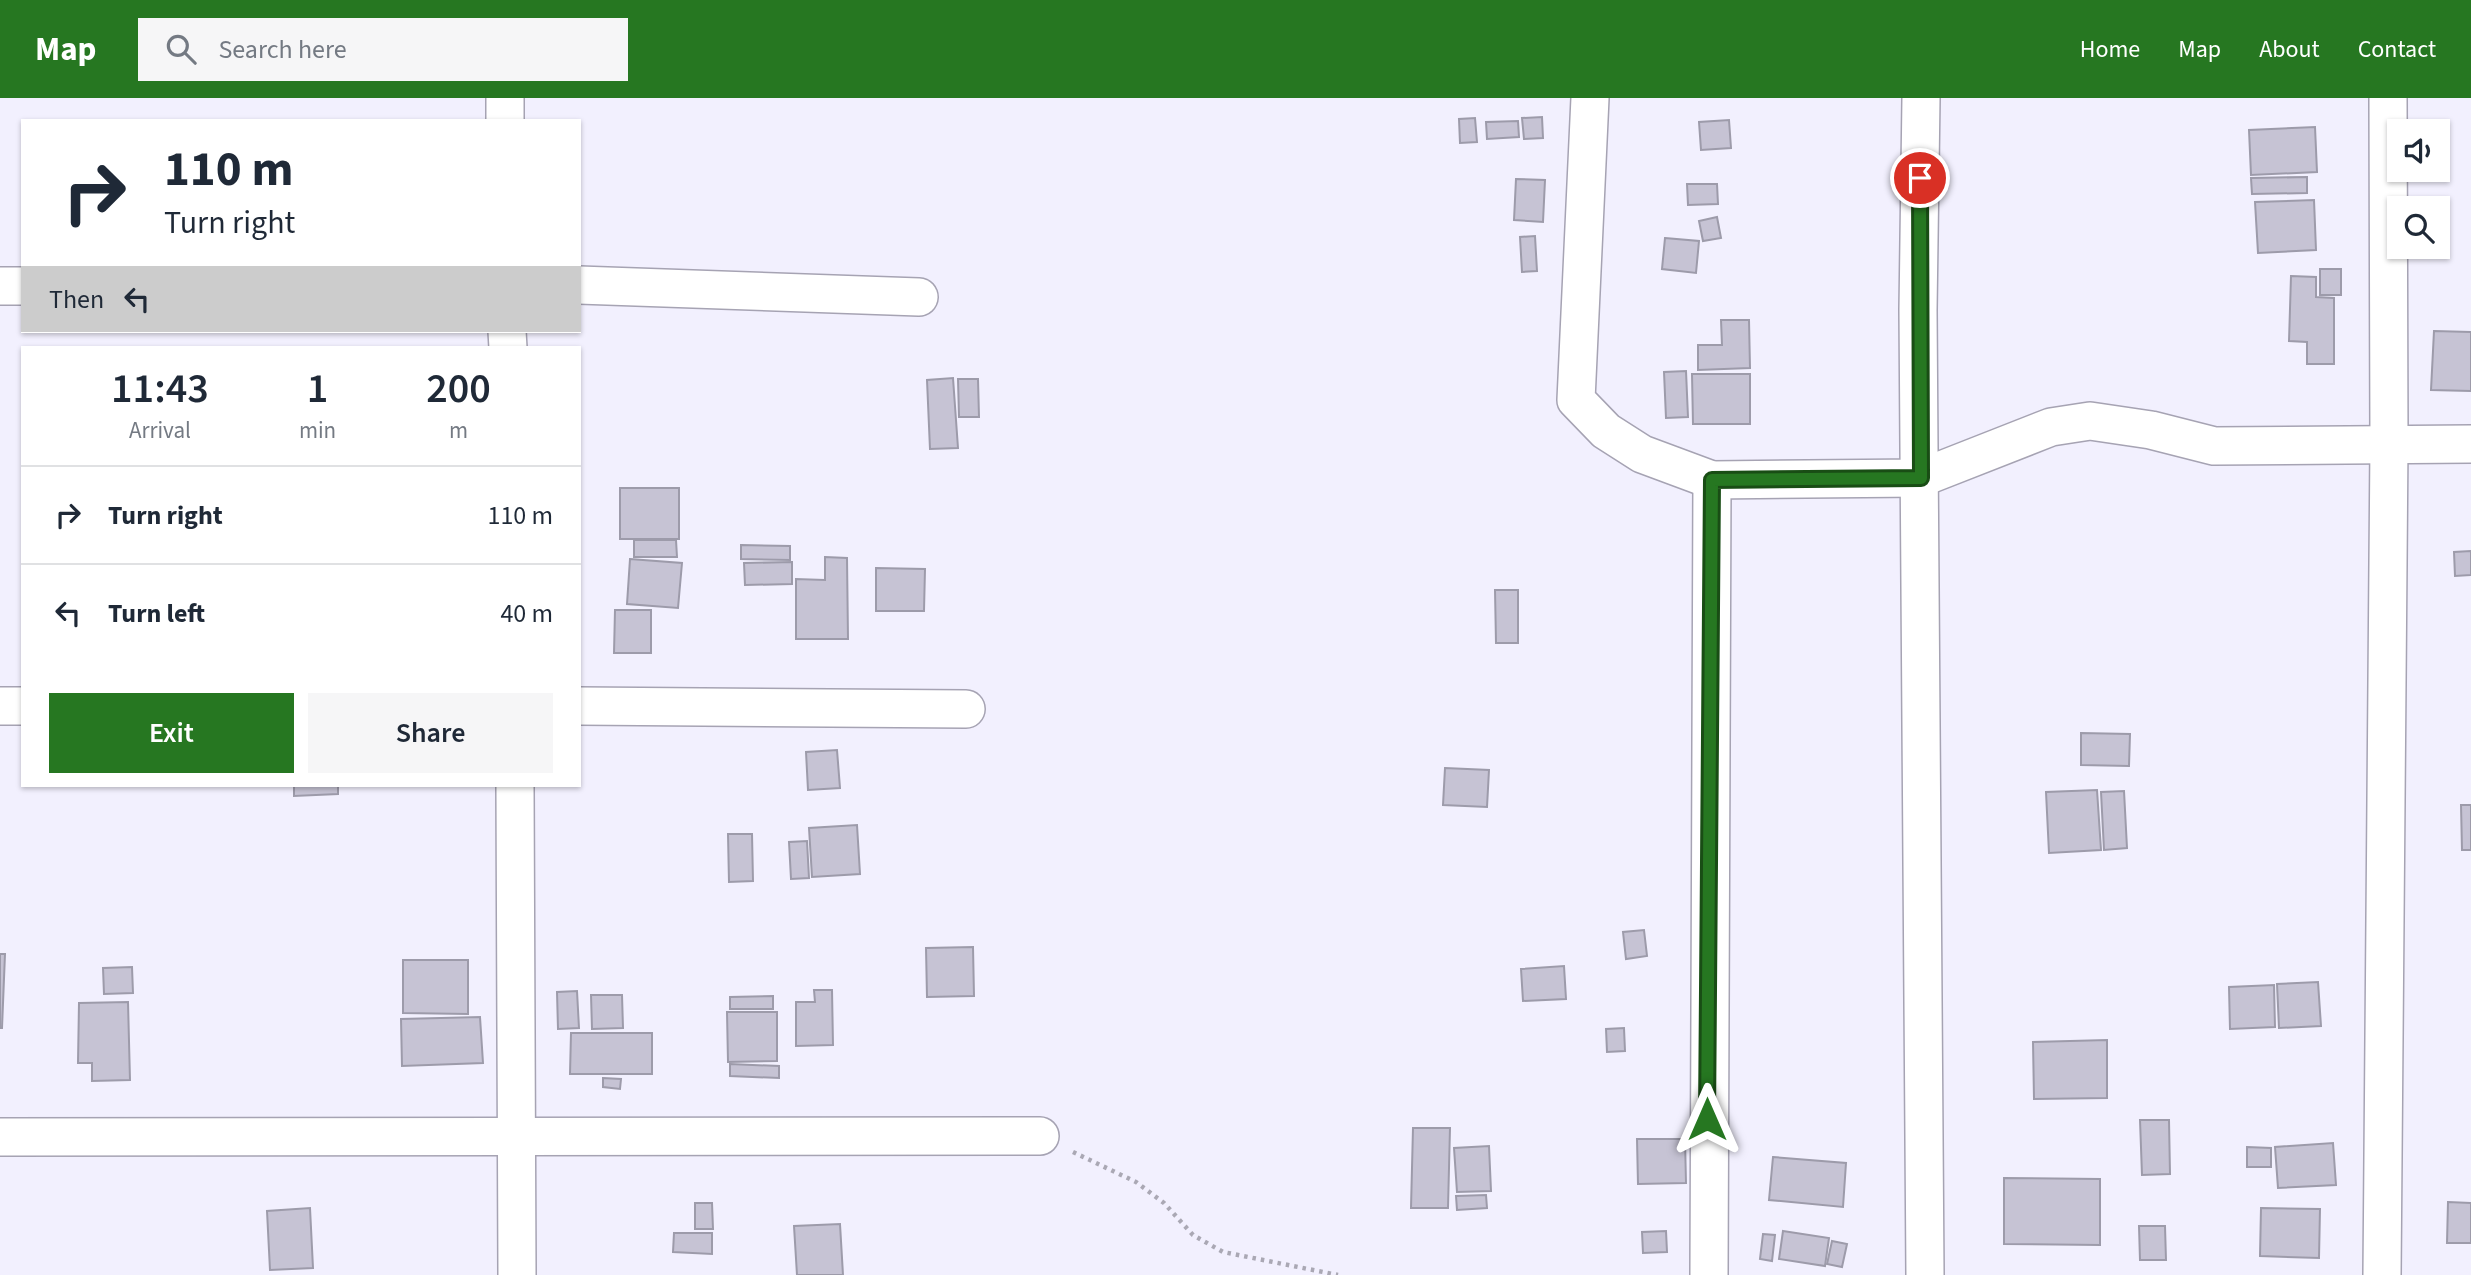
<!DOCTYPE html>
<html lang="en">
<head>
<meta charset="utf-8">
<style>
	:root { --surface:#fff; --page:#f6f6f7; --text:#1f2937; --muted:#747a83; --line:#e0e1e3; --accent:#267721 }
	body { margin:0; font-family:"Source Sans 3",sans-serif; background:var(--page); color:var(--text); height:100vh; display:flex; flex-direction:column; font-size:26px; white-space:nowrap }
	* { box-sizing:border-box; margin:0 }
	p { font-size:23px; color:var(--muted) }
	.icon { flex:none; width:38px; height:38px; fill:none; stroke:currentColor; stroke-width:2; stroke-linecap:round; stroke-linejoin:round }
	.map { position:relative; flex:1; overflow:hidden }
	.drawer { position:absolute; left:21px; top:248px; width:560px; height:441px; display:flex; flex-direction:column; background:var(--surface); border-radius:0px; box-shadow:0 2px 5px #0004 }
	.drawer>* { flex:none }
	.top-card { position:absolute; left:21px; top:21px; width:560px; height:214px; border-radius:0px; box-shadow:0 2px 5px #0004; background:#fff; color:var(--text); overflow:hidden }
	.controls { position:absolute; left:2387px; top:21px; display:grid; gap:14px }
	.controls a { display:grid; place-items:center; width:63px; height:63px; border-radius:0px; background:var(--surface); box-shadow:0 2px 5px #0004; font-size:35px }
	.pin { position:absolute; display:grid; place-items:center; width:60px; height:60px; color:#fff; margin:-30px; border:4px solid #fff; border-radius:50%; box-shadow:0 2px 7px #0007 }
	.me { position:absolute; width:77px; margin:-38px; rotate:0deg; stroke-linejoin:round; filter:drop-shadow(0 0 5px #0008) }
	.turn { display:flex; align-items:center; gap:24px; height:147px; padding:0 28px; font-size:32px }
	.turn .icon { width:91px; height:91px; stroke-width:2.5 }
	.turn b { display:block; font-size:49px; line-height:60px }
	.then { display:flex; align-items:center; height:66px; padding:0 28px; background:#0003; gap:14px; font-size:26px }
	.eta { display:flex; justify-content:space-evenly; align-items:center; height:119px; text-align:center }
	.eta b { font-size:42px; font-weight:600; line-height:49px }
	.button { display:flex; gap:14px; margin-top:auto; padding:14px 28px }
	.button a { flex:1; height:80px; border-radius:0px; background:var(--accent); color:#fff; font-size:28px; font-weight:600; line-height:80px; text-align:center }
	.button a+a { background:var(--page); color:var(--text) }
	ul { padding:0; list-style:none }
	li { display:flex; align-items:center; gap:21px; height:98px; padding:0 28px; border-top:2px solid var(--line) }
	li div { flex:1 }
	li b { display:block; font-size:26px }
	li em { font-style:normal }
	header { display:flex; align-items:center; gap:42px; box-sizing:border-box; height:98px; padding:0 35px; background:var(--accent); color:#fff }
	header strong { font-size:33px }
	nav { display:flex; gap:38px; margin-inline-start:auto; font-size:24px }
	.search { width:490px; height:63px; background:var(--page); display:flex; align-items:center; gap:18px; box-sizing:border-box; padding:0 24px; border-radius:0px; color:var(--muted); font-size:26px }
	.map>svg:first-child { display:block }
</style>
</head>
<body>
<header>
<strong>Map</strong>
<div class="search"><svg class="icon" aria-label="search" viewBox="0 0 24 24"><circle cx="10" cy="10" r="6"/><path d="M15 15l6 6"/></svg>Search here</div>
<nav><a>Home</a><a>Map</a><a>About</a><a>Contact</a></nav>
</header>
<div class="map">
<svg width="2471" height="1177" viewBox="0 0 2471 1177">
	<rect width="100%" height="100%" fill="#f2f0fe"/>
	<g fill="#c6c3d4" stroke="#9d9baa" stroke-width="2">
		<path d="M1542 19 1543 40 1524 41 1522 20Z"/>
		<path d="M1475 20 1477 44 1460 45 1459 21Z"/>
		<path d="M1729 22 1731 50 1701 52 1699 24Z"/>
		<path d="M1518 23 1519 39 1487 41 1486 24Z"/>
		<path d="M2315 29 2317 74 2251 77 2249 32Z"/>
		<path d="M2307 79V95L2252 96 2251 80Z"/>
		<path d="M1516 81 1545 82 1543 124 1514 122Z"/>
		<path d="M1687 86H1717L1718 106 1688 107Z"/>
		<path d="M2314 102 2316 152 2258 155 2255 104Z"/>
		<path d="M1717 119 1721 140 1703 143 1699 123Z"/>
		<path d="M1535 138 1537 173 1522 174 1520 139Z"/>
		<path d="M1665 140 1699 143 1696 175 1662 171Z"/>
		<rect x="2320" y="171" width="21" height="26"/>
		<path d="M2291 178 2316 179V199L2334 200V266H2307V244L2289 243Z"/>
		<path d="M1721 222H1749L1750 270 1698 272V247H1722Z"/>
		<path d="M2434 233 2471 234V293L2431 292Z"/>
		<path d="M1686 273 1688 319 1666 320 1664 274Z"/>
		<path d="M1692 276H1750V326H1693Z"/>
		<path d="M953 280 958 350 930 351 927 282Z"/>
		<path d="M958 281H978L979 319H959Z"/>
		<rect x="620" y="390" width="59" height="51"/>
		<path d="M634 442H676L677 459H634Z"/>
		<path d="M741 447 790 448V462L741 461Z"/>
		<path d="M2471 453V477L2455 478 2454 454Z"/>
		<path d="M825 459 847 460 848 541H796V481L825 482Z"/>
		<path d="M630 461 682 465 678 510 627 506Z"/>
		<path d="M792 464V486L745 487 744 465Z"/>
		<path d="M876 470 925 471 924 513H876Z"/>
		<path d="M1495 492H1518V545H1496Z"/>
		<path d="M615 512H651V555H614Z"/>
		<path d="M2081 635 2130 636 2129 668 2081 667Z"/>
		<path d="M837 652 840 690 808 692 806 654Z"/>
		<path d="M1445 670 1489 672 1487 709 1443 707Z"/>
		<path d="M294 688H338V696L294 698Z"/>
		<path d="M2097 692 2101 752 2049 755 2046 694Z"/>
		<path d="M2124 693 2127 750 2104 752 2101 694Z"/>
		<path d="M2461 707H2471V752H2462Z"/>
		<path d="M857 727 860 776 812 779 809 730Z"/>
		<path d="M728 736H752L753 783 729 784Z"/>
		<path d="M807 743 809 780 791 781 789 744Z"/>
		<path d="M1644 832 1647 858 1626 861 1623 834Z"/>
		<path d="M973 849 974 898 927 899 926 850Z"/>
		<path d="M0 856H5L2 930H0Z"/>
		<path d="M403 862H468V916L403 915Z"/>
		<path d="M1564 868 1566 901 1523 903 1521 871Z"/>
		<path d="M132 869 133 895 104 896 103 870Z"/>
		<path d="M2318 884 2321 928 2279 930 2277 886Z"/>
		<path d="M2274 887 2275 929 2230 931 2229 889Z"/>
		<path d="M814 892H832L833 947 796 948V904H815Z"/>
		<path d="M577 893 579 930 558 931 557 894Z"/>
		<path d="M591 897H622L623 930 592 931Z"/>
		<path d="M773 898V911H730V899Z"/>
		<path d="M128 904 130 982 92 983V965H78L79 905Z"/>
		<path d="M727 914H777V963L728 964Z"/>
		<path d="M480 919 483 965 402 968 401 921Z"/>
		<path d="M1624 930 1625 953 1607 954 1606 931Z"/>
		<path d="M571 935H652V976H570Z"/>
		<path d="M2107 942V1000L2034 1001 2033 944Z"/>
		<path d="M730 966 779 968V980L730 978Z"/>
		<path d="M603 980 621 981 620 991 603 989Z"/>
		<path d="M2140 1022H2169L2170 1076 2142 1077Z"/>
		<path d="M1413 1030H1450L1448 1110H1411Z"/>
		<path d="M1637 1041H1685L1686 1085 1638 1086Z"/>
		<path d="M2333 1045 2336 1087 2278 1090 2275 1049Z"/>
		<path d="M1489 1048 1491 1093 1457 1094 1454 1050Z"/>
		<path d="M2247 1049 2271 1050V1069H2247Z"/>
		<path d="M1773 1059 1846 1065 1843 1109 1769 1102Z"/>
		<path d="M2004 1080 2100 1081V1147L2004 1146Z"/>
		<path d="M1486 1097 1487 1110 1457 1112 1456 1098Z"/>
		<path d="M2448 1104 2471 1105V1145H2447Z"/>
		<path d="M695 1105H712L713 1131H695Z"/>
		<path d="M310 1110 313 1170 270 1172 267 1113Z"/>
		<path d="M2261 1110 2320 1111 2319 1160 2260 1158Z"/>
		<path d="M840 1126 843 1177H797L794 1128Z"/>
		<path d="M2139 1128H2165L2166 1162H2140Z"/>
		<path d="M1666 1133 1667 1154 1643 1155 1642 1134Z"/>
		<path d="M1783 1133 1829 1140 1825 1168 1779 1161Z"/>
		<path d="M674 1135H712V1156L673 1154Z"/>
		<path d="M1763 1136 1775 1137 1772 1163 1760 1161Z"/>
		<path d="M1832 1143 1847 1146 1842 1169 1827 1166Z"/>
	</g>
	<g fill="none" stroke-linecap="round" stroke-linejoin="round">
		<g stroke="#a6a3b3" stroke-width="40">
			<g id="street">
				<path d="M505 0V23"/>
				<path d="M1590 0 1576 302 1606 333 1642 356 1712 382 1921 380 2051 329 2090 323 2151 332 2214 348 2471 346"/>
				<path d="M1921 0 1918 212 1925 1177"/>
				<path d="M579 187 919 199"/>
				<path d="M0 188H23"/>
				<path d="M507 233 508 250"/>
				<path d="M0 608H23"/>
				<path d="M579 608 966 611"/>
				<path d="M515 688 517 1177"/>
				<path d="M0 1039 1040 1038"/>
				<path d="M1709 1177 1712 382"/>
				<path d="M2382 1177 2389 346 2388 0"/>
			</g>
		</g>
		<path stroke="#aaa8b4" stroke-width="4.5" stroke-dasharray="3.5 5" stroke-linecap="butt" d="M1073 1054 1136 1084 1164 1105 1193 1137 1223 1154 1338 1177"/>
		<use href="#street" stroke="#fff" stroke-width="37"/>
	</g>
	<g fill="none" stroke-linecap="round" stroke-linejoin="round">
		<g stroke="#194d15" stroke-width="18">
			<path id="route" d="M1707 1021 1712 382 1921 380 1920 80"/>
		</g>
		<use href="#route" stroke="#267721" stroke-width="12"/>
	</g>
</svg>
<div class="controls">
<a><svg class="icon" aria-label="sound" viewBox="0 0 24 24"><path d="M4 9h4l5-4v14l-5-4H4zM17 9q2 3 0 6"/></svg></a>
<a><svg class="icon" aria-label="search" viewBox="0 0 24 24"><circle cx="10" cy="10" r="6"/><path d="M15 15l6 6"/></svg></a>
</div>
<div class="pin" style="left:1920px;top:80px;background:#d93025"><svg class="icon" aria-label="arrive" viewBox="0 0 24 24"><path d="M6 21V4h12l-3 4 3 4H6"/></svg></div>
<svg class="me" style="left:1707px;top:1021px" viewBox="-20 -20 40 40"><path d="M0-17L14 15 0 8-14 15z" fill="#267721" stroke="#fff" stroke-width="4"/></svg>
<div class="top-card">
<div class="turn"><svg class="icon" aria-label="right" viewBox="0 0 24 24"><path d="M7 20v-9h11M14 6l5 5-5 5"/></svg><div><b>110 m</b>Turn right</div></div>
<div class="then">Then<svg class="icon" aria-label="left" viewBox="0 0 24 24"><path d="M17 20v-9H6M10 6l-5 5 5 5"/></svg></div>
</div>
<section class="drawer">
<div class="eta">
<div><b>11:43</b><p>Arrival</p></div>
<div><b>1</b><p>min</p></div>
<div><b>200</b><p>m</p></div>
</div>
<ul>
<li><svg class="icon" aria-label="right" viewBox="0 0 24 24"><path d="M7 20v-9h11M14 6l5 5-5 5"/></svg><div><b>Turn right</b></div><em>110 m</em></li>
<li><svg class="icon" aria-label="left" viewBox="0 0 24 24"><path d="M17 20v-9H6M10 6l-5 5 5 5"/></svg><div><b>Turn left</b></div><em>40 m</em></li>
</ul>
<div class="button"><a>Exit</a><a>Share</a></div>
</section>
</div>
</body>
</html>
